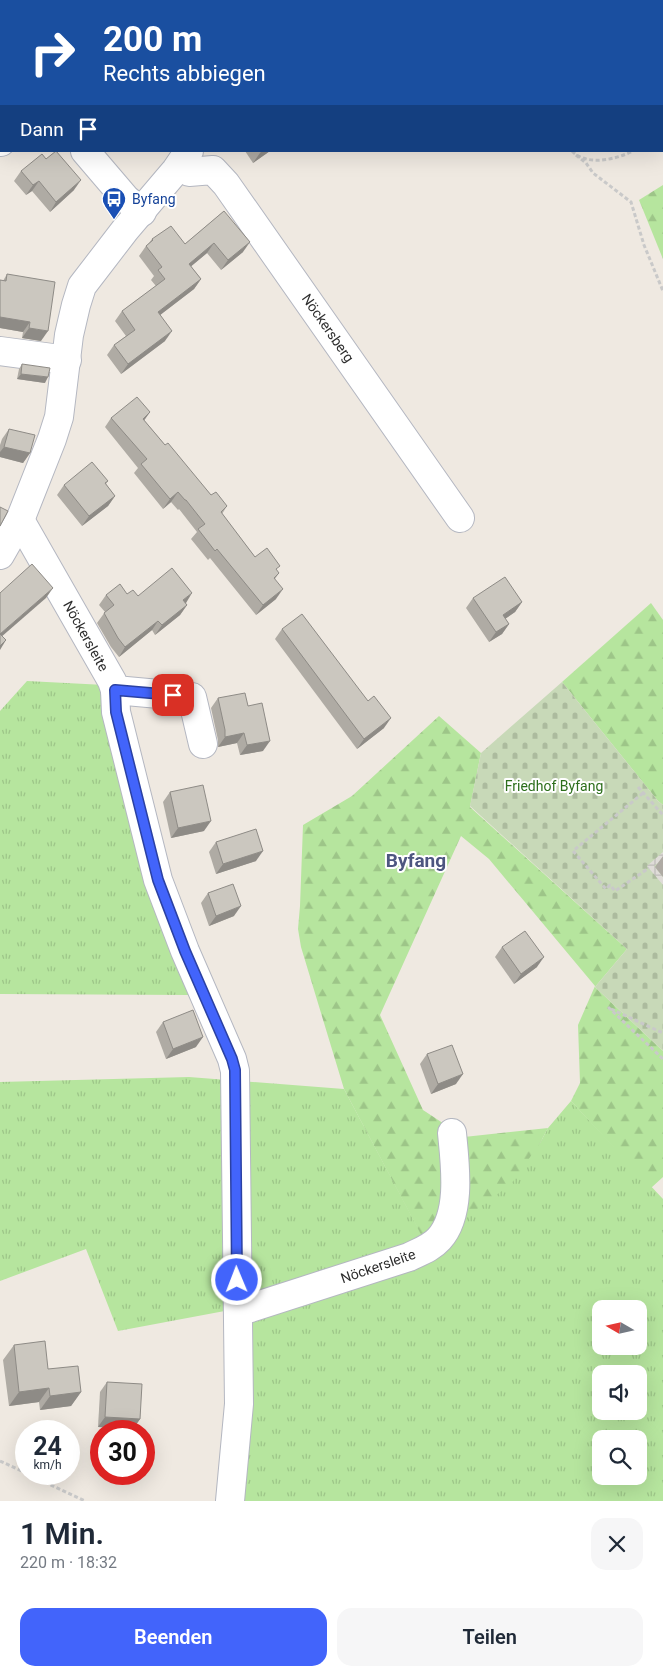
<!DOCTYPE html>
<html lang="de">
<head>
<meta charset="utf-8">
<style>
	:root { --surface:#fff; --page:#f6f6f7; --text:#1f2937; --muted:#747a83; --accent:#4264fb }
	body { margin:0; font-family:Roboto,sans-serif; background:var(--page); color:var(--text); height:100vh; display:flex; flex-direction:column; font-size:19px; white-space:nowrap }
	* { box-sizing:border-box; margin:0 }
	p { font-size:16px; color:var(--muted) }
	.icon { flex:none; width:28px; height:28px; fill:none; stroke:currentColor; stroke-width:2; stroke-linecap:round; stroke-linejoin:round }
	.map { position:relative; height:1501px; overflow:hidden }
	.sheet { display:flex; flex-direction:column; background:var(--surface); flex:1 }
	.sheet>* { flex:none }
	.guide { position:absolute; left:0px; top:0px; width:664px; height:152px; box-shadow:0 5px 20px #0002; background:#1a4fa0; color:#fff; overflow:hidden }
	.needle { width:32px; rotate:279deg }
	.fabs { position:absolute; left:592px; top:1300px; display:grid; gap:10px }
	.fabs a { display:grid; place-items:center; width:55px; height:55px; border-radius:10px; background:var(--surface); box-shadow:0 5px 20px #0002; font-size:25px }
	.speed { position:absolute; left:15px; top:1420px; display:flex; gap:10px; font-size:25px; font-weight:700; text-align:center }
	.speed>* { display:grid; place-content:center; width:65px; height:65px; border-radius:50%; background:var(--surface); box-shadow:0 5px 20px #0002; line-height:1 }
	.speed small { font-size:12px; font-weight:400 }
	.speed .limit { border:8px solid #d22; background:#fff; color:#111 }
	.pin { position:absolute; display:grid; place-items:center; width:42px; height:42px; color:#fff; margin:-21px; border-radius:10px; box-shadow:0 2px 8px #0006 }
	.me { position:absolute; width:55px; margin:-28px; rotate:359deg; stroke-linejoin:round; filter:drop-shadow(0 0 4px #0008) }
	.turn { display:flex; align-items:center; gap:18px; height:105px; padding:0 20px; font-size:22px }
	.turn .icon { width:65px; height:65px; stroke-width:2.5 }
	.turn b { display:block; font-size:35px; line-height:42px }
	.then { display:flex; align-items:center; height:48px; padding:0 20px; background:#0003; gap:10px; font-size:19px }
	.round { display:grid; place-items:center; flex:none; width:52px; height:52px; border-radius:15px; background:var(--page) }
	.summary { display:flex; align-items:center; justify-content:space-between; height:85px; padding:0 20px }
	h1 { font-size:30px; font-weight:600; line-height:38px }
	.primary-button { display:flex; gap:10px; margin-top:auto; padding:10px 20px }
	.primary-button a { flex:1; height:58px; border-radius:15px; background:var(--accent); color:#fff; font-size:20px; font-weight:600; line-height:58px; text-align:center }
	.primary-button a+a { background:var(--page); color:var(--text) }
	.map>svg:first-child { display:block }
</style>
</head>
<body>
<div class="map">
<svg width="663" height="1501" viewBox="0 0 663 1501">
	<defs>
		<pattern id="grass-tufts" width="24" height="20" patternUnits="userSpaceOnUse" patternTransform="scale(1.25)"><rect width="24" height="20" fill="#b6e59e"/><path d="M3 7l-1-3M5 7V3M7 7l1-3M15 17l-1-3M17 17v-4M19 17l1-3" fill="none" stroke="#9dc588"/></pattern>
		<pattern id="forest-firs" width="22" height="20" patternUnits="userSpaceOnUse" patternTransform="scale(1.25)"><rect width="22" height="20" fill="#b6e59e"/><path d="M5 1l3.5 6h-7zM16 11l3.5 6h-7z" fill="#9dc588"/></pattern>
		<pattern id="cemetery-stones" width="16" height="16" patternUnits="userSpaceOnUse" patternTransform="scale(1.25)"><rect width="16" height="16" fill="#c8d9b8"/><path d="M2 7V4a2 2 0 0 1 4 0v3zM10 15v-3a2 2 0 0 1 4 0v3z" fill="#acbb9e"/></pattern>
		<pattern id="plaza-grid" width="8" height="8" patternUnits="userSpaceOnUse" patternTransform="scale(1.25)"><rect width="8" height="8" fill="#dfdcd8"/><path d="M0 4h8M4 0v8" fill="none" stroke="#c0bdba"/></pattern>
	</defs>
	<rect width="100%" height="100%" fill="#efe9e1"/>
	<g fill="url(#grass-tufts)" fill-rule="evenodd">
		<path d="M27 681 105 685 147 891 190 995 0 994V711Z"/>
		<path d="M189 1077 344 1089 427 1245 540 1143 548 1128 571 1101 663 1199V1501H220L230 1310 118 1331 86 1249 0 1281V1082ZM601 1309H639V1346H601ZM601 1374H639V1411H601ZM601 1439H639V1476H601Z"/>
	</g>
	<g fill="url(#forest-firs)">
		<path d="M663 185V259L639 200Z"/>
		<path d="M651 603 663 620V805L658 801 562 682Z"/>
		<path d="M439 716 481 753 470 807 627 949 595 987 663 1051V1177L651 1188 571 1101 580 1083 578 1025 595 986 489 859 461 836 380 1015 423 1110 464 1137 548 1128 540 1143 511 1184 427 1246 344 1089 301 947 298 929 300 906 303 825 352 796Z"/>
	</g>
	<path fill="url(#cemetery-stones)" d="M562 682 658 801 663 805V1051L595 987 627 949 470 806 481 753Z"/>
	<path fill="url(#plaza-grid)" d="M663 852V859L654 866 663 877V885L647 866Z"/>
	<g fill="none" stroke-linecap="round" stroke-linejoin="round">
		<g stroke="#b4b7c1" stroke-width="30">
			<g id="minor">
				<path d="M248 1 249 0"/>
				<path d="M0 51 1 52"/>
				<path d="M0 142H1"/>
				<path d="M85 151 126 199 142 212"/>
				<path d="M180 165 189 172 213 170 226 184 460 518"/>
				<path d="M0 351 67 360"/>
				<path d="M20 520 112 681 115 690 116 712 158 880 185 951 232 1059 235 1071 239 1404 230 1501"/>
				<path d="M0 555 20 520 52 439 59 417 69 335 76 305 82 286 125 230 176 170 189 151"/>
				<path d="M115 690 192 697 203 744"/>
				<path d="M238 1312 409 1257C419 1252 431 1248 439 1239 462 1214 455 1164 452 1133"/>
			</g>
		</g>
		<g stroke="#c9c9c9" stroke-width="3" stroke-dasharray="4 2.5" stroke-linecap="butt">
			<path d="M489 0 490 1"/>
			<path d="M23 1 24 0"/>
			<path d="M380 1 384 0"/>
			<path d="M662 137H663"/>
			<path d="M572 151C587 167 617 159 633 151"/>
			<path d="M576 155 586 163 593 173 631 202 644 245 663 291"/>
			<path d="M638 787 663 815"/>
			<path d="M643 793 573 851 606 889 610 885 615 891 649 868"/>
			<path d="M608 1007 663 1059"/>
			<path d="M611 1009 663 1033"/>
			<path d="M0 1461 26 1473"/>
			<path d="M27 1474 85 1501"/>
		</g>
		<use href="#minor" stroke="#fff" stroke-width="28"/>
	</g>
	<g fill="#afaba4">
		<path d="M70 0H116L115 1H69Z"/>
		<path d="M245 151H270L253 163Z"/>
		<path d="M21 171 74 190 50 212 32 191 26 195 14 181Z"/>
		<path d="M224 211 243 252 221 270 207 253 191 266 201 279 194 289 160 315 165 341 121 374 107 355 114 345 126 336 115 321 122 311 156 286 151 280 154 276 139 256 146 246 149 243 152 239 185 244Z"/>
		<path d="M7 274 41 341 22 338 23 332 0 328V280L3 281Z"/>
		<path d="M22 364 45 383 17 379 19 369Z"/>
		<path d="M150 412 144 420 165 445 211 495 227 506 222 514 255 557 277 571 279 573 275 579 276 599 256 615 210 558 208 560 191 539 197 532 179 509 178 510 171 502 163 509 134 473 138 468 105 427 111 418Z"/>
		<path d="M9 429 30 453 23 463 0 457V445L2 439Z"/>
		<path d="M108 481 106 484 115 496 108 506 82 526 57 495 64 485Z"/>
		<path d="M127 594 185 603 187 605 180 615 155 635 152 630 119 657 111 647 97 623 105 612 99 605 106 595Z"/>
		<path d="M473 598 522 602 515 612 505 619 509 624 502 634 489 642 466 608Z"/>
		<path d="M282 629 368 701 384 728 357 749 275 639Z"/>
		<path d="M218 698 248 706 263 751 240 755 237 743 218 747V740L211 708Z"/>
		<path d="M170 792 204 831 171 838 163 802Z"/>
		<path d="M216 842 256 861 216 874 209 852Z"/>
		<path d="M663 856V877L655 867Z"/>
		<path d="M208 893 234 916 209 926 201 903Z"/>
		<path d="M502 947 537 967 514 984 495 957Z"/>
		<path d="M163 1022 196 1047 166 1059 156 1032Z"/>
		<path d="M427 1054 456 1084 431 1094 420 1064Z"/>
		<path d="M14 1345 81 1392 71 1406 40 1410 39 1402 9 1406 3 1360Z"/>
		<path d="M107 1382 140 1419 133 1429 98 1427 100 1392Z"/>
	</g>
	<g fill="#8e8b86">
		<path d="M262 151H270L253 163 260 153Z"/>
		<path d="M81 180 74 190 50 212 56 202Z"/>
		<path d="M39 181 32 191 26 195 33 185Z"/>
		<path d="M250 242 243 252 221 270 228 260Z"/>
		<path d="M214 243 207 253 182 274 189 264Z"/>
		<path d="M201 279 194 289 151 322 158 312Z"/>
		<path d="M0 317 30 322 23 332 0 328Z"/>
		<path d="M29 328 48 331 41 341 22 338Z"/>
		<path d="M172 331 165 341 121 374 128 364Z"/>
		<path d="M21 374 48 377 45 383 17 379Z"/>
		<path d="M150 412 143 422V419Z"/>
		<path d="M4 447 30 453 23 463 0 457V452Z"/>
		<path d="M178 492 171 502 163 509 170 499Z"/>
		<path d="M115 496 108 506 82 526 89 516Z"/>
		<path d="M53 588 46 598 0 638V634Z"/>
		<path d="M283 589 276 599 256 615 263 605Z"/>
		<path d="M192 593 186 603 176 610 183 600Z"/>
		<path d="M522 602 515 612 496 625 503 615Z"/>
		<path d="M187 605 180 615 155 635 162 625Z"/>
		<path d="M158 621 152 630 119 657 125 647Z"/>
		<path d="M509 624 502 634 489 642 496 632Z"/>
		<path d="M6 640 0 650V646Z"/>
		<path d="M391 718 384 728 357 749 364 739Z"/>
		<path d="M244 733 237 743 218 747 225 737Z"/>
		<path d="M270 741 263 751 240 755 247 745Z"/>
		<path d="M211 821 204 831 171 838 178 828Z"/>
		<path d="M263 851 256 861 216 874 223 864Z"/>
		<path d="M241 906 234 916 209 926 216 916Z"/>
		<path d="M544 957 537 967 514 984 521 974Z"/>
		<path d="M203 1037 196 1047 166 1059 173 1049Z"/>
		<path d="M463 1074 456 1084 431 1094 438 1084Z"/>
		<path d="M49 1388 39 1402 9 1406 19 1392Z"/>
		<path d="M81 1392 71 1406 40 1410 50 1396Z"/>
		<path d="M105 1417 140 1419 133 1429 98 1427Z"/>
	</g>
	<g fill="#cbc7bf" stroke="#8e8b86">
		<path d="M89 0H111L109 1H91Z"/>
		<rect x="185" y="0" width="33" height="1"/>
		<path d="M56 151 81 180 56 202 39 181 33 185 21 171 42 154 46 159Z"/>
		<path d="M224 211 250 242 228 260 214 243 189 264 201 279 158 312 172 331 128 364 114 345 135 330 122 311 165 279 158 270 162 267 146 246 153 240 152 239 171 226 185 244Z"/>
		<path d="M7 274 55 282 48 331 29 328 30 322 0 317V280L6 281Z"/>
		<path d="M22 364 50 368 48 377 21 374Z"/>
		<path d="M137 397 150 412 143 419 165 445 168 443 211 495 216 492 227 506 221 512 255 557 267 548 280 566 276 569 279 573 274 578 283 589 263 605 217 549 215 551 198 529 205 524 186 500H185L178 492 170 499 141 464 147 459 111 418Z"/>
		<path d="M9 429 35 435 30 453 4 447Z"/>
		<path d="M92 462 108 481 105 483 115 496 89 516 64 485Z"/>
		<path d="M0 507 8 511 0 526Z"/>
		<path d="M32 564 53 588 0 634 6 640 0 646V593Z"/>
		<path d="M172 568 192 593 183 600 187 605 162 625 158 621 125 647 118 638 104 613 114 605 106 595 120 584 127 594 133 590 138 596Z"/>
		<path d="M505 577 522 602 503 615 509 624 496 632 473 598Z"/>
		<path d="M302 614 368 701 374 696 391 718 364 739 282 629Z"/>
		<path d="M245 693 248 706 262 703 270 741 247 745 244 733 225 737V730L218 698Z"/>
		<path d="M203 785 211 821 178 828 170 792Z"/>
		<path d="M256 829 263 851 223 864 216 842Z"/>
		<path d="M233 884 241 906 216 916 208 893Z"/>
		<path d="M525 931 544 957 521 974 502 947Z"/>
		<path d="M193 1010 203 1037 173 1049 163 1022Z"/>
		<path d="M452 1045 463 1074 438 1084 427 1054Z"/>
		<path d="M45 1341 48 1369 78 1366 81 1392 50 1396 49 1388 19 1392 14 1345Z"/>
		<path d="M107 1382 142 1384 140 1419 105 1417Z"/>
	</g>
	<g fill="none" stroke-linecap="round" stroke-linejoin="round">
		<g stroke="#2b41a3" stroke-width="12">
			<path id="route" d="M173 695 115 690 116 712 158 880 185 951 232 1059 235 1070 237 1280"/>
		</g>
		<use href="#route" stroke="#4264fb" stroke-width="9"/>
	</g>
	<defs>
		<g id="bus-pin" transform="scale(1.25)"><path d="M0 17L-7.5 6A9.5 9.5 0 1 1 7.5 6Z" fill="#1a4fb4" stroke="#fff"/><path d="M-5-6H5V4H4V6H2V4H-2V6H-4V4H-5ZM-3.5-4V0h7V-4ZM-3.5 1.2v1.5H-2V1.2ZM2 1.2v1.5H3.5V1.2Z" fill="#fff"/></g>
	</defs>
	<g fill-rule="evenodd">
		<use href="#bus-pin" x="114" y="199"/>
	</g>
	<g text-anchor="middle" stroke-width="4" stroke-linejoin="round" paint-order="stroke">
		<g font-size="14" fill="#164399" stroke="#fff" text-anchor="start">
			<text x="132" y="204">Byfang</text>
		</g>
		<g font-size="14" fill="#2e2e2e" stroke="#fff">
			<text transform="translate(328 328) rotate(55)" y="5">Nöckersberg</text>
			<text transform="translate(86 636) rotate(61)" y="5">Nöckersleite</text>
			<text transform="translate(378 1266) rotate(-19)" y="5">Nöckersleite</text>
		</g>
		<g font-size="14" fill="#2c6e1b" stroke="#fff">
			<text x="554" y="791">Friedhof Byfang</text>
		</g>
		<g font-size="19" font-weight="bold" fill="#4d5680" stroke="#fff">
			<text x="416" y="867">Byfang</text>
		</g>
	</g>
</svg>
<div class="fabs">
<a><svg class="needle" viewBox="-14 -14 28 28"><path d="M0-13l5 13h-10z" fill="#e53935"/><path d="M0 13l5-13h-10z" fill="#747a83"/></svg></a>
<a><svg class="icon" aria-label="sound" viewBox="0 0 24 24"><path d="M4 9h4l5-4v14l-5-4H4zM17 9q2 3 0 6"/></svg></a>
<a><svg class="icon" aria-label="search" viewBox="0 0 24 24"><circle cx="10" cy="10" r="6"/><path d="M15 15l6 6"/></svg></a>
</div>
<div class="speed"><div>24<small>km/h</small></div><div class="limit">30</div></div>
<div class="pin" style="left:173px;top:695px;background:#d93025"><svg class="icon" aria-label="arrive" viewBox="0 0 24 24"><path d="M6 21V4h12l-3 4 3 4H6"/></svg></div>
<svg class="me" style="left:237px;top:1280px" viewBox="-20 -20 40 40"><circle r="17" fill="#4264fb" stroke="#fff" stroke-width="3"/><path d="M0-11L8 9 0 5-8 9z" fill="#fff"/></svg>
<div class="guide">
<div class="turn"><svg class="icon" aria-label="right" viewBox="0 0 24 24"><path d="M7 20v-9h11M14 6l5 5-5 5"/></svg><div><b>200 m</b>Rechts abbiegen</div></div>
<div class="then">Dann<svg class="icon" aria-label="arrive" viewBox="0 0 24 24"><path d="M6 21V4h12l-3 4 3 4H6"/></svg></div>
</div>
</div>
<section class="sheet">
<div class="summary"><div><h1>1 Min.</h1><p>220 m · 18:32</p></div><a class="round"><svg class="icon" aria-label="close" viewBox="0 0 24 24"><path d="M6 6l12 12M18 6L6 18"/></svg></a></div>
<div class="primary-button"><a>Beenden</a><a>Teilen</a></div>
</section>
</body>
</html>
